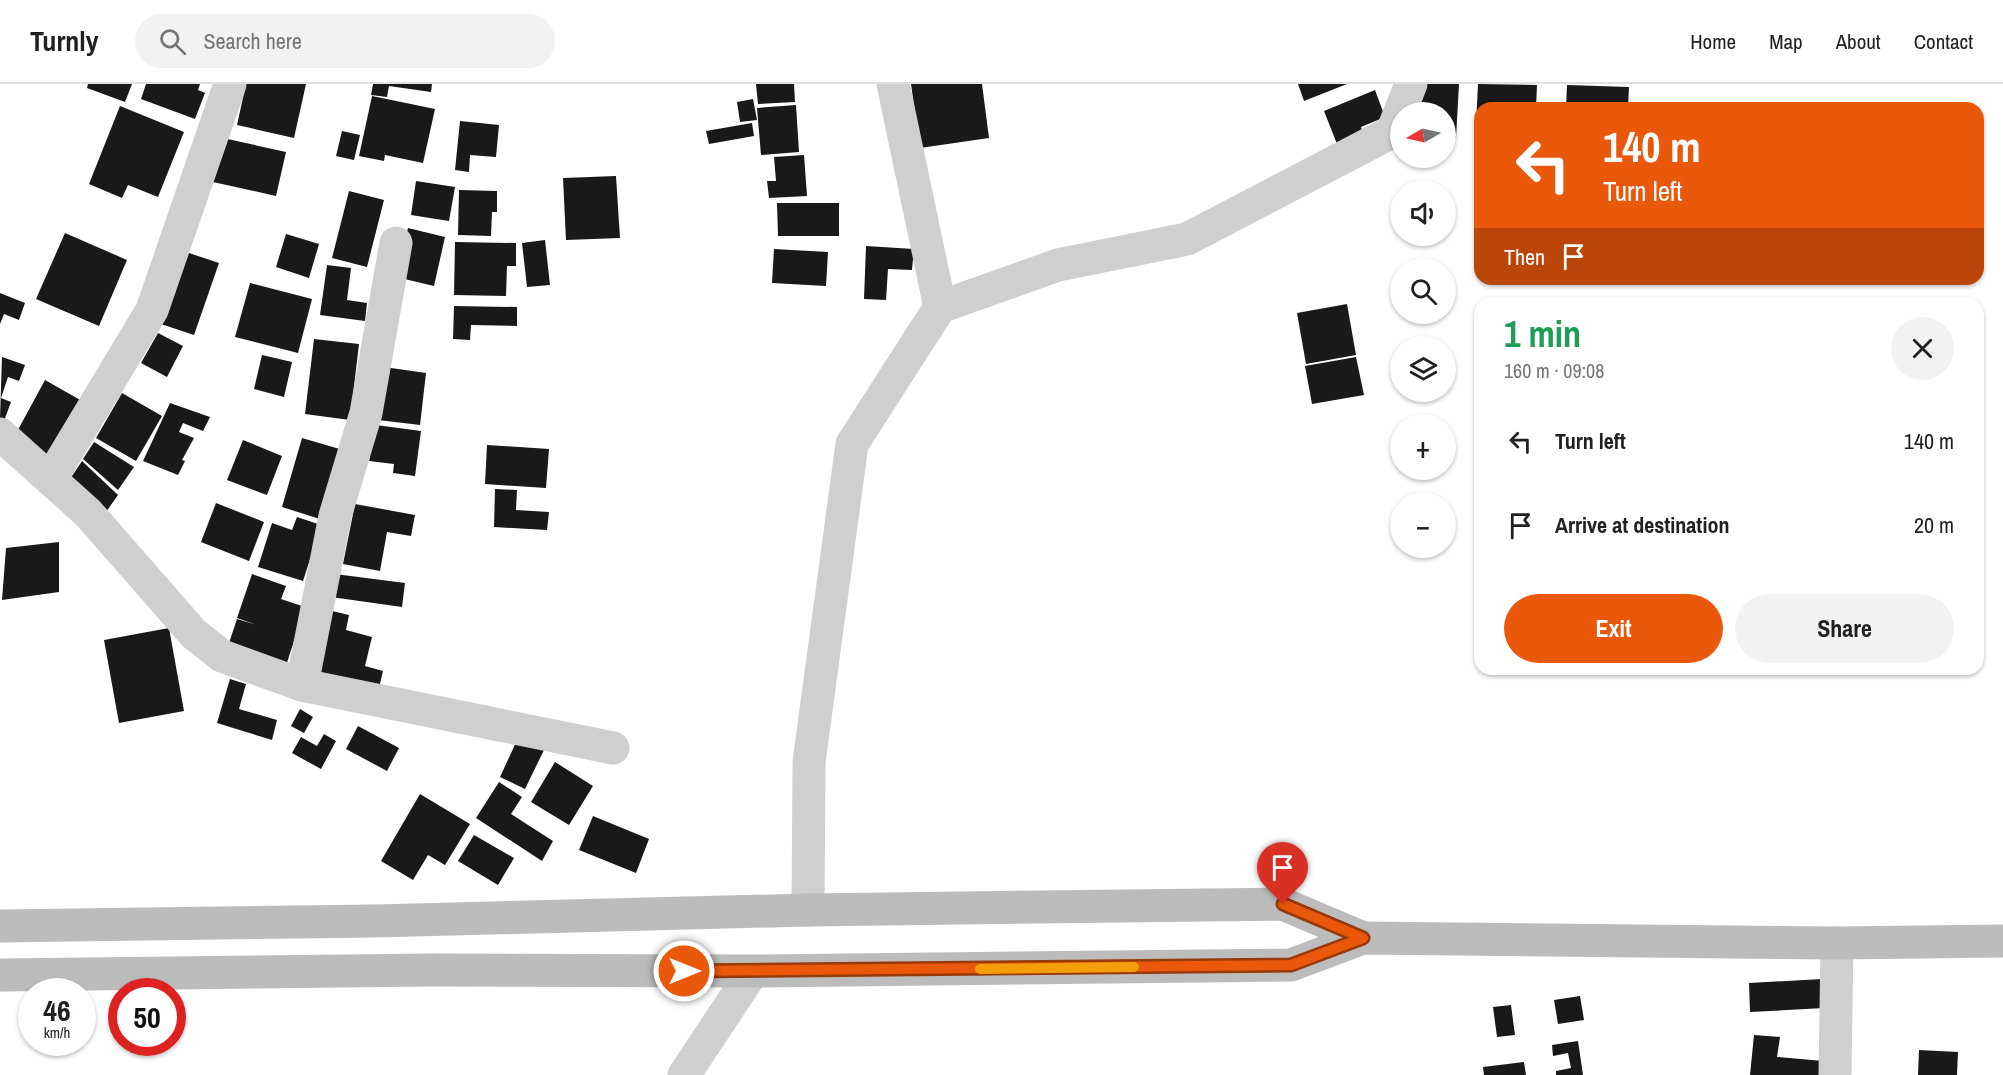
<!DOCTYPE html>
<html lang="en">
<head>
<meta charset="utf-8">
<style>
	:root { --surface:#fff; --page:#f2f2f2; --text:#202124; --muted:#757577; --line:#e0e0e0; --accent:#ea580c }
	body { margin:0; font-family:"Archivo Narrow",sans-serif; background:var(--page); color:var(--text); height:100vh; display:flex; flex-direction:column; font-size:22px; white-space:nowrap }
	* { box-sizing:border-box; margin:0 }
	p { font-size:20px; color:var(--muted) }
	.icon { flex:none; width:33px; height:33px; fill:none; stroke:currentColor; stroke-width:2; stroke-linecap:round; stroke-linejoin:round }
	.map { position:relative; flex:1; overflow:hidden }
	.side { position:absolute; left:1474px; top:213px; width:510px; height:378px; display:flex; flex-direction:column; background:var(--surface); border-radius:18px; box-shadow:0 2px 4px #0004 }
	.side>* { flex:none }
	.banner { position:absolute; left:1474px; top:18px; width:510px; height:183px; border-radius:18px; box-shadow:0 2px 4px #0004; background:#ea580c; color:#fff; overflow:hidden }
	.needle { width:39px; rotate:261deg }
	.tools { position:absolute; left:1390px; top:18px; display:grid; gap:12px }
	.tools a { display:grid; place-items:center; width:66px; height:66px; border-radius:50%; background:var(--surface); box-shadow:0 2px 4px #0004; font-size:30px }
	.speed { position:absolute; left:18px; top:894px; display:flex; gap:12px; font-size:30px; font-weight:700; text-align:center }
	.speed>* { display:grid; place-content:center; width:78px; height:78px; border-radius:50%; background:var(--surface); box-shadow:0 2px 4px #0004; line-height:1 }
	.speed small { font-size:15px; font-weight:400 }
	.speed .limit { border:9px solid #d22; background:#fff; color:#111 }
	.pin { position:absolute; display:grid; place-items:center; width:51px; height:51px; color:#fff; margin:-62px -26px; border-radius:50% 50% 50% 0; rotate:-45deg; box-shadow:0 0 6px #0007 }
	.pin .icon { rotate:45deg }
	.me { position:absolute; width:66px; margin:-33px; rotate:90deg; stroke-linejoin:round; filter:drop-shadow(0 0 4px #0008) }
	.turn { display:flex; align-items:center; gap:21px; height:126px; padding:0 30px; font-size:27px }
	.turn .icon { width:78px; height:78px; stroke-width:2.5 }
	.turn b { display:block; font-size:42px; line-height:51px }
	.then { display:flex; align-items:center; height:57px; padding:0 30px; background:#0003; gap:12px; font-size:22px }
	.round { display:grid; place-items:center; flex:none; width:63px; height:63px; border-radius:32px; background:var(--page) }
	.headline { display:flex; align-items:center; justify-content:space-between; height:102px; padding:0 30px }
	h1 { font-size:36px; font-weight:700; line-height:45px; color:#1e9e55 }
	.action { display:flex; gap:12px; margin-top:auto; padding:12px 30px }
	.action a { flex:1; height:69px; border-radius:36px; background:var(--accent); color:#fff; font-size:24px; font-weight:700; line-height:69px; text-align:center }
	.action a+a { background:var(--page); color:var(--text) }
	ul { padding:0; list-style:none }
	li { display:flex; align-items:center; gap:18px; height:84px; padding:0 30px }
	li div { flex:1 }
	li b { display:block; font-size:22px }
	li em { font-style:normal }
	header { display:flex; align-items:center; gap:36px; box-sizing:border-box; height:84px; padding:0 30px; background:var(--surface); border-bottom:2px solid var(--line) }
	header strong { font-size:28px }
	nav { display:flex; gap:33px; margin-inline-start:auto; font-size:21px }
	.search { width:420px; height:54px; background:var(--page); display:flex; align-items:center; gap:15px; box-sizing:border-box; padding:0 21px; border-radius:33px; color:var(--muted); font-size:22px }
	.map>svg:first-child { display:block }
</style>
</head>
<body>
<header>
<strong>Turnly</strong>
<div class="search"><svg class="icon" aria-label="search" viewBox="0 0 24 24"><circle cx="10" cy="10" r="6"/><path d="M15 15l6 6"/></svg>Search here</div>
<nav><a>Home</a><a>Map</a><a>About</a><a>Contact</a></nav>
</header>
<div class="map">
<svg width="2003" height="991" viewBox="0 0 2003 991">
	<rect width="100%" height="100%" fill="#fff"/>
	<g fill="#191919">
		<path d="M88 0H132L125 18 87 4Z"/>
		<path d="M146 0H200L198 6 205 9 195 35 141 15Z"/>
		<path d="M246 0H306L294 54 237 41Z"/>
		<path d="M373 0H432L431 8 389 2 387 13 371 11Z"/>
		<path d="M756 0H794L795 18 758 20Z"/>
		<path d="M911 0H982L989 54 920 64Z"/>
		<path d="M1298 0H1347L1304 17Z"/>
		<path d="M1418 0H1459L1456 54 1446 53V28H1416Z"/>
		<path d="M1478 0 1537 1 1536 24H1480V62H1475Z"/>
		<path d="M1567 1 1629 3 1628 24H1566Z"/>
		<path d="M1375 6 1385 33 1361 43 1363 50 1337 60 1324 27Z"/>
		<path d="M372 12 435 25 423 79 385 71 384 77 359 72Z"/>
		<path d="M753 15 757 36 740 38 737 18Z"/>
		<path d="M796 21 799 68 761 71 757 24Z"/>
		<path d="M120 22 184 48 158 113 128 101 122 114 89 100Z"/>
		<path d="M460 37 499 41 496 73 470 71 469 88 455 86Z"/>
		<path d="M752 39 754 52 709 60 706 47Z"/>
		<path d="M342 47 360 51 354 76 336 72Z"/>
		<path d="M223 54 286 68 276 112 213 98Z"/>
		<path d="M804 71 807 112 769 114 767 97H776L774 73Z"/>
		<path d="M616 92 620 154 566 156 563 94Z"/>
		<path d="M416 97 455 103 449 137 411 131Z"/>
		<path d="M459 106 497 107V128H492L491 152 458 151Z"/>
		<path d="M349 107 384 116 367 183 332 174Z"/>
		<path d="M777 119H839V152H778Z"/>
		<path d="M408 144 445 153 434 202 396 193Z"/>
		<path d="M65 149 127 176 99 242 36 215Z"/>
		<path d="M286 150 319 160 309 194 276 183Z"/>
		<path d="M545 156 550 201 527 203 522 159Z"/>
		<path d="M455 158 516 159V182H507L506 212 454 211Z"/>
		<path d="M866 162 914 165 912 186 888 185 886 216 864 215Z"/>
		<path d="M774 165 828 168 826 202 772 199Z"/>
		<path d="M186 168 219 179 194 251 161 240Z"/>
		<path d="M327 181 351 184 347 216 367 219 365 237 320 231Z"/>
		<path d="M250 199 312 215 298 269 235 253Z"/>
		<path d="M0 209 25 219 19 236 4 230 0 240Z"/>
		<path d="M1347 220 1356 271 1306 280 1297 229Z"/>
		<path d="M454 222 517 223V242L471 241 470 256 453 255Z"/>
		<path d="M158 249 183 262 167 293 141 279Z"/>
		<path d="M314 255 359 260 350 336 305 330Z"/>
		<path d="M262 271 292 278 284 313 254 305Z"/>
		<path d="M2 273 25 281 19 297 8 293 1 314 11 318 4 337 0 334Z"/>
		<path d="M1356 273 1364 311 1312 320 1305 282Z"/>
		<path d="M384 283 426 289 420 341 378 336Z"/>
		<path d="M45 296 82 317 51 375 13 355Z"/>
		<path d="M122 309 162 332 136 377 96 354Z"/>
		<path d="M170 319 210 333 203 347 183 339 179 348 194 354 182 376 185 377 178 391 143 377Z"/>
		<path d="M376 341 421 347 415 392 393 389 394 380 369 377Z"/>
		<path d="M302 354 343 366 323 436 282 423Z"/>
		<path d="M243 356 282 372 267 411 227 396Z"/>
		<path d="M94 358 134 383 118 406 83 375Z"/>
		<path d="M487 361 549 365 546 404 485 400Z"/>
		<path d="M82 377 118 411 101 435 66 401Z"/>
		<path d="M495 405 517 406 516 426 549 428 547 446 494 443Z"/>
		<path d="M216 419 264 438 249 477 201 458Z"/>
		<path d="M355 420 415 431 411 452 387 448 380 487 343 480Z"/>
		<path d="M297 433 321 441 303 497 258 483 272 439 292 446Z"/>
		<path d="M59 458V508L2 516 6 464Z"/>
		<path d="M252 490 286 502 281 515 305 523 283 591 225 571 237 535 257 541 237 534Z"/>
		<path d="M335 490 405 499 402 523 331 513Z"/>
		<path d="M332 527 349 531 346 546 372 553 365 582 383 587 379 604 316 588Z"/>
		<path d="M169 544 184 627 119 639 104 556Z"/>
		<path d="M230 595 246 600 239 625 277 636 272 656 217 639Z"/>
		<path d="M300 625 313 633 304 649 291 642Z"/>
		<path d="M358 642 399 664 387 687 346 665Z"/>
		<path d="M324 650 336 657 321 685 292 669 301 653 317 662Z"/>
		<path d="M518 654 544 666 525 705 500 693Z"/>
		<path d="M555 678 593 702 569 741 531 718Z"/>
		<path d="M499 698 522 713 511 730 553 757 542 777 476 734Z"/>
		<path d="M420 710 470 740 445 781 428 771 413 796 381 777Z"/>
		<path d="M593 732 649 755 636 789 579 766Z"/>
		<path d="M474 751 514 774 498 801 458 777Z"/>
		<path d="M1822 895 1824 924 1750 928 1749 899Z"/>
		<path d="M1580 912 1584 936 1558 940 1554 916Z"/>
		<path d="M1511 921 1515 951 1497 953 1493 923Z"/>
		<path d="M1754 951 1780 953 1777 973 1823 977 1822 991H1750Z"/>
		<path d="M1578 957 1583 991H1556V987L1571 984 1568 969 1553 972 1552 961Z"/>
		<path d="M1919 966 1958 968 1957 991H1918Z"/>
		<path d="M1524 978 1526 991H1484L1483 983Z"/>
	</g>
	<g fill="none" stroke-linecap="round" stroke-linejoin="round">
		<g stroke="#cfcfcf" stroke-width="33">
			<path d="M893 0 940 223"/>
			<path d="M0 350 88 429 194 550 222 572 302 601 613 664"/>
			<path d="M51 394 152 226 230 0"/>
			<path d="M302 601 335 432 366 329 396 159"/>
			<path d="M808 826 809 678 852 360 940 223 1058 181 1187 155 1392 48 1411 0"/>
			<path d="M684 991 753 887"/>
			<path d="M1835 991 1837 859"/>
		</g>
		<g stroke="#bcbcbc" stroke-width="33">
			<path d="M0 842 375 837 808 826 1283 820 1363 854"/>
			<path d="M0 891 432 886 753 887 1291 881 1363 854 1837 859 2003 857"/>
		</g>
	</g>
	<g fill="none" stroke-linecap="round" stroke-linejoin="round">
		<g stroke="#983908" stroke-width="15">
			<path id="route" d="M684 887 1291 881 1363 854 1283 820"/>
		</g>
		<use href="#route" stroke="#ea580c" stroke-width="10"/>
		<path stroke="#f59e0b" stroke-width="10" d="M980 885 1134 883"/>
	</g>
</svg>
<div class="tools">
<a><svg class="needle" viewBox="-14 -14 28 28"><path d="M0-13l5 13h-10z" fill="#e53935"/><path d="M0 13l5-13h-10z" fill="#757577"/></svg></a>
<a><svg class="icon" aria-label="sound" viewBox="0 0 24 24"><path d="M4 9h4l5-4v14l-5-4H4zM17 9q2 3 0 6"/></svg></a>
<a><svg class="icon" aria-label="search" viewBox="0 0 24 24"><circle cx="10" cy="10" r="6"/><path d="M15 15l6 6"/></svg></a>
<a><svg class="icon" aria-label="layers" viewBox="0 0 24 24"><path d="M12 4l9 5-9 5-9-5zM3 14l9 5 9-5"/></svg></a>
<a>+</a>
<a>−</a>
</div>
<div class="speed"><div>46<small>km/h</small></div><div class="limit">50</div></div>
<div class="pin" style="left:1283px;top:820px;background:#d93025"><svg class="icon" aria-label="arrive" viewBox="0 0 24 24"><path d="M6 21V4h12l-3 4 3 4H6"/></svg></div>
<svg class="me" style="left:684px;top:887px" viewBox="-20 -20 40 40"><circle r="17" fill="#ea580c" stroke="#fff" stroke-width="3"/><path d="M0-11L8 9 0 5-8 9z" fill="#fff"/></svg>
<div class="banner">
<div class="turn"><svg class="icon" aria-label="left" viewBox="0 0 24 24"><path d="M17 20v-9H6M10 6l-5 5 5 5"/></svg><div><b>140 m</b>Turn left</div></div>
<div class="then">Then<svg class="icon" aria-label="arrive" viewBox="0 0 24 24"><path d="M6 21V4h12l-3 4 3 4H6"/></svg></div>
</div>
<section class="side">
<div class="headline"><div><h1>1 min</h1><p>160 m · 09:08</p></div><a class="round"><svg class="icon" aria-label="close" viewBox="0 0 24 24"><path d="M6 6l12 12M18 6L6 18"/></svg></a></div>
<ul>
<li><svg class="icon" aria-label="left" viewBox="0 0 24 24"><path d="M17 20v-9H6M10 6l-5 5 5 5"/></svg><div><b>Turn left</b></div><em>140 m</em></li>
<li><svg class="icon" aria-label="arrive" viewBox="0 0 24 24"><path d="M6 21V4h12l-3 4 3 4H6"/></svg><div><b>Arrive at destination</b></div><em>20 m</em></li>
</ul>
<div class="action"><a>Exit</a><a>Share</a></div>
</section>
</div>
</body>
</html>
